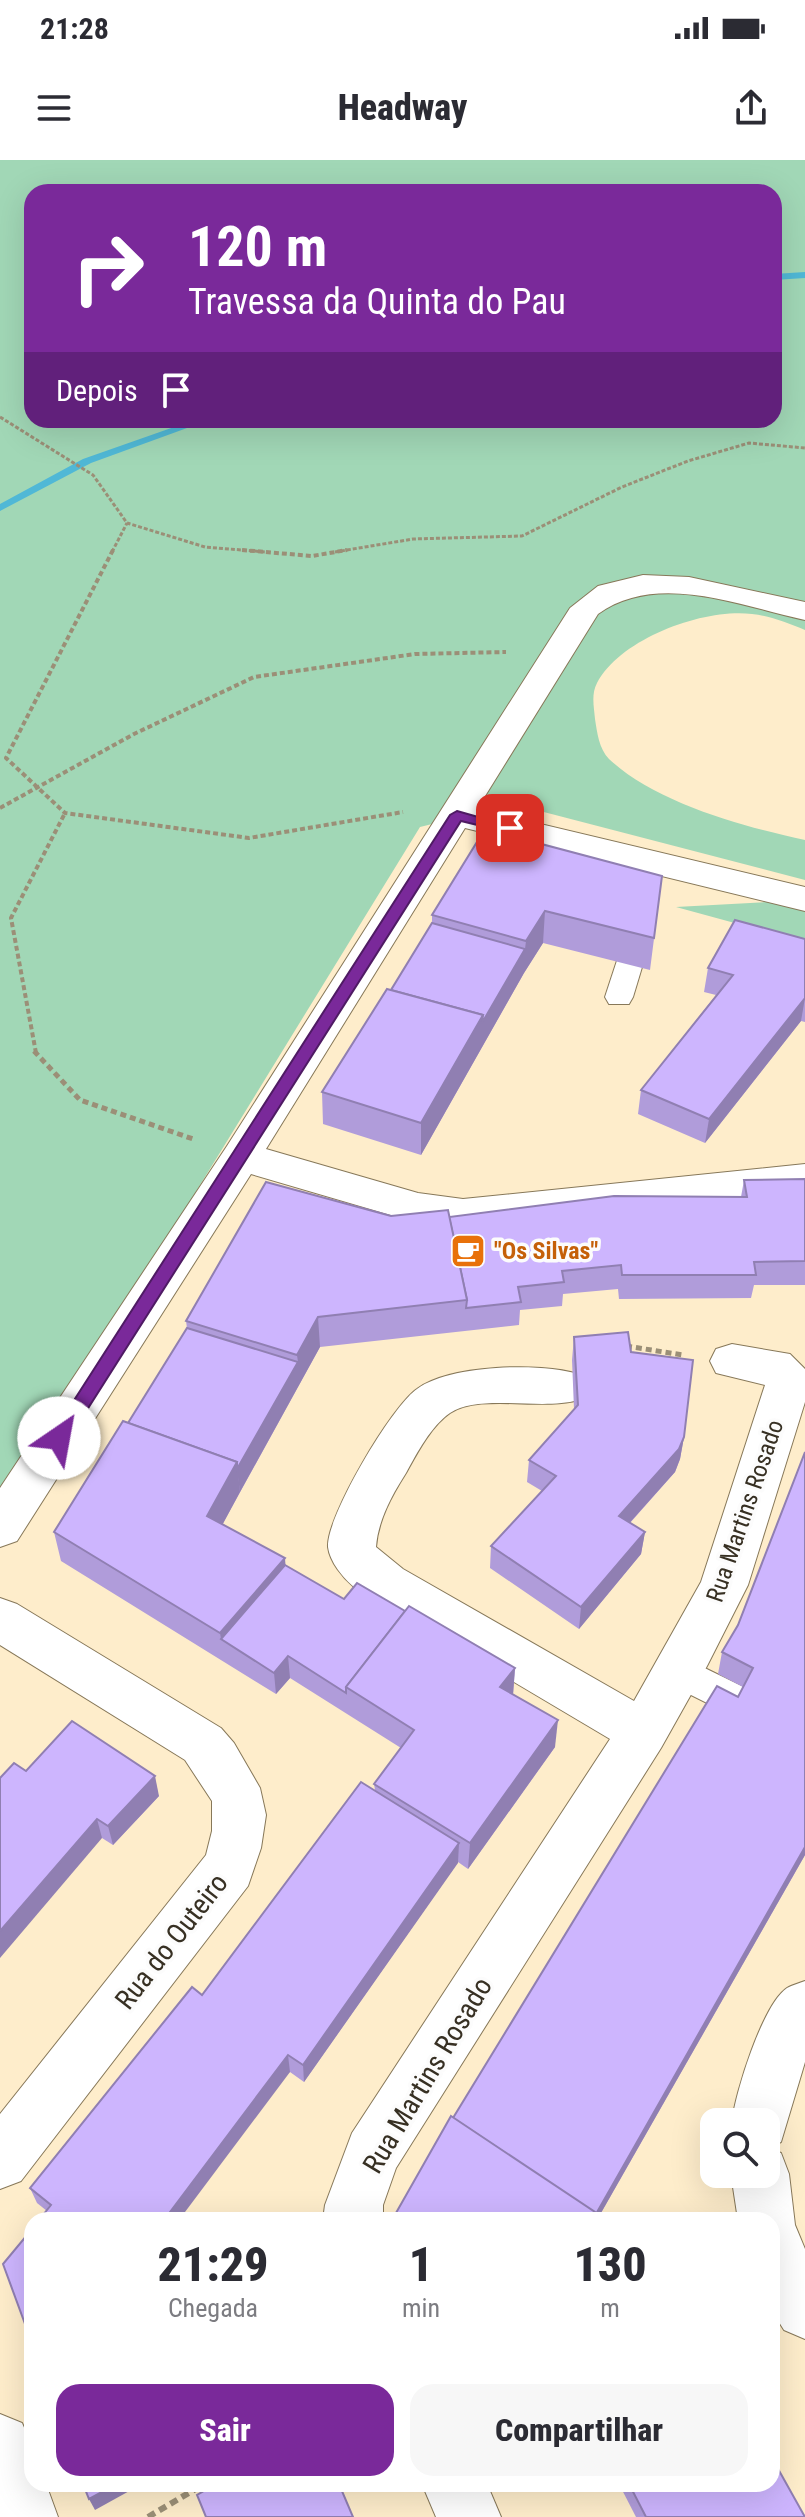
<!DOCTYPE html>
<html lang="pt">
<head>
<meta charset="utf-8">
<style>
	:root { --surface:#fff; --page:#f7f7f7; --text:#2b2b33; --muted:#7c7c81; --accent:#7a299a }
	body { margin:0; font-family:"Roboto Condensed",sans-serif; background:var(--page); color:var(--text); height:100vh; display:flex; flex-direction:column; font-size:30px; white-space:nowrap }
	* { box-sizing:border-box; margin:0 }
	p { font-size:26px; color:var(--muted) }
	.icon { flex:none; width:44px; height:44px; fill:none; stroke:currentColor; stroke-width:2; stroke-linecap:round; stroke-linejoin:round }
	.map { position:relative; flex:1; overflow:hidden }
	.side { position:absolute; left:24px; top:2052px; width:756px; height:280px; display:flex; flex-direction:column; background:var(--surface); border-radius:24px; box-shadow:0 8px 32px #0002 }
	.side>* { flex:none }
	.guide { position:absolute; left:24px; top:24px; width:758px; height:244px; border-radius:24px; box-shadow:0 8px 32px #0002; background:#7a299a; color:#fff; overflow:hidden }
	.controls { position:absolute; left:700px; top:1948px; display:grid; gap:16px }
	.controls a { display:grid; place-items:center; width:80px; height:80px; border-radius:16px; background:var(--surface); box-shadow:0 8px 32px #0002; font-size:40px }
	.pin { position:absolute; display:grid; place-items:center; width:68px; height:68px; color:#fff; margin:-34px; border-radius:16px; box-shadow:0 4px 12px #0006 }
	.me { position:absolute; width:88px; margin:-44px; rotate:33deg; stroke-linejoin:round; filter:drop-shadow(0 0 6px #0008) }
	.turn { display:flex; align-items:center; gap:28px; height:168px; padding:0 32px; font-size:36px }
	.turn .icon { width:104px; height:104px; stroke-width:2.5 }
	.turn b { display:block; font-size:56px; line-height:68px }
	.then { display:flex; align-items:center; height:76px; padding:0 32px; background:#0003; gap:16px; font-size:30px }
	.eta { display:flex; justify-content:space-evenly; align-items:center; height:136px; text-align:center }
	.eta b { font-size:48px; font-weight:800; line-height:56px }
	.button { display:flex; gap:16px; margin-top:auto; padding:16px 32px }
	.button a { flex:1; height:92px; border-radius:24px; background:var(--accent); color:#fff; font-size:32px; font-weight:800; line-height:92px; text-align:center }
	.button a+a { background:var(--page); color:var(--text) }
	.status { display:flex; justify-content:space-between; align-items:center; height:56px; padding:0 40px; background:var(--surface); direction:ltr }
	.status svg { height:22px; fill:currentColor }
	header { display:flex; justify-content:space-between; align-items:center; height:104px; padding:0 32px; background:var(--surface); font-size:36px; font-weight:800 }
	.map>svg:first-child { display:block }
</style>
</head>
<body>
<div class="status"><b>21:28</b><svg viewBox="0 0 49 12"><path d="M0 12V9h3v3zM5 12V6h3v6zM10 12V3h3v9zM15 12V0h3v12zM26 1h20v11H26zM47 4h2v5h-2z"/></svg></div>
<header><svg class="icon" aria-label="menu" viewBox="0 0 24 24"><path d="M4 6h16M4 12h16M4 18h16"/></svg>Headway<svg class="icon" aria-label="share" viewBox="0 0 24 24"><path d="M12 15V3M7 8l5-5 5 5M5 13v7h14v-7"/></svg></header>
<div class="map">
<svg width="805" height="2357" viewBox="0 0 805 2357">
	<rect width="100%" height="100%" fill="#feedcb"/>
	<g fill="#a1d7b6" fill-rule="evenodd">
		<path d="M0 0H805V470C788 463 771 456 752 454 704 448 621 478 597 523 591 534 594 547 595 559 597 572 599 589 609 599 656 643 744 667 805 680V720L513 644 420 667 4 1344 0 1345ZM32 32H774V260H32Z"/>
		<path d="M805 740V782L676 747Z"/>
	</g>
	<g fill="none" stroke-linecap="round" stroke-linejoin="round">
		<g fill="#50b8d6" fill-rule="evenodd">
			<path d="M805 112V118L774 120V114Z"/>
			<path d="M194 260H209L91 303 0 351V344L83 299Z"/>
		</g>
		<g stroke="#877859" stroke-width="2">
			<g id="service">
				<path d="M642 755 651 758 655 764 633 837 629 844H609L605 837 629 764 633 758Z"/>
				<path d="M678 1495 805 1557V1592L665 1522 660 1511 665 1500Z"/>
			</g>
		</g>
		<g stroke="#877859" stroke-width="2">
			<g id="minor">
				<path d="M643 415 689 417 805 442V460C740 446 657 411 598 454L477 649 805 727V751L465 668 266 989 418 1033 463 1039 805 1004V1034L463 1069 418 1063 251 1014 17 1381 0 1387V1328L227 986 570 448 598 426Z"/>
				<path d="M732 1184 790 1194 805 1209V1242L748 1425 707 1506 661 1588 396 2008 383 2045V2060H323L325 2045 352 1973 610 1579 354 1427C343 1418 330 1402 328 1387 326 1357 392 1246 417 1229 449 1205 541 1202 578 1214L584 1227 578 1240C542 1251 479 1233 450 1253 431 1266 417 1293 406 1313 392 1335 378 1360 376 1387L403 1409 634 1541 701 1422 765 1225 716 1213 710 1201 716 1189Z"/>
				<path d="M0 1438 17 1444 221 1568 234 1583 260 1628 266 1655 261 1688 248 1726 21 2021 0 2029V1954L206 1695 212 1671V1641L185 1600 0 1485Z"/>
				<path d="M805 1821V1902L781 1982 768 1988 781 1993 789 2014 795 2065 805 2089V2179L784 2170 772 2151V2060H738L731 2014H766V1962H732C735 1933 763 1844 787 1828 792 1825 800 1823 805 1821Z"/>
				<path d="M0 2254 22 2263 32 2286V2324H46L58 2357H0Z"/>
				<path d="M422 2324H487L501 2357H436Z"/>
			</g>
		</g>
		<g stroke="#9b8f77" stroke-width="3" stroke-dasharray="4 2" stroke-linecap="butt">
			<path d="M0 257 93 315 127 363 205 387 266 392"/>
			<path d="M112 392 127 363"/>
			<path d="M335 392 413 379 522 376 622 327 688 301 749 283 805 288"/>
		</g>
		<g stroke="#9b8f77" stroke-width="4" stroke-dasharray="5 3" stroke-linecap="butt">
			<path d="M113 390 6 598 65 653 249 678 403 652"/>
			<path d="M242 390 312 396 347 390"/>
			<path d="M0 648 134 574 254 517 415 494 506 492"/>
			<path d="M36 893 11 758 65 653"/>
		</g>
		<g stroke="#9b8f77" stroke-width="5" stroke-dasharray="6 4" stroke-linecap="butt">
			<path d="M34 891 80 940 196 980"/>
			<path d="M626 1186 683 1195"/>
		</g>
		<path stroke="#9b8f77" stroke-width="6" stroke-dasharray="8 5" stroke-linecap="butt" d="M148 2357 204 2324"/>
		<use href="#service" fill="#fff" fill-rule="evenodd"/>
		<use href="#minor" fill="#fff" fill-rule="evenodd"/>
	</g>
	<g fill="#b09cda">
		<path d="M662 716 650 810 543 783 524 813 421 995 323 964 322 932 391 830 432 763V755Z"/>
		<path d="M805 779V862L801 861 705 983 638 954 641 930 716 835 704 832 708 808Z"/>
		<path d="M805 1019V1125H754L751 1138 619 1139 618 1129 563 1134 562 1146 520 1150 519 1165 320 1187 222 1365 285 1405 344 1439 405 1451 515 1508 513 1534 555 1587 468 1709 458 1702 304 1922 290 1912 47 2051 37 2043 30 2028 202 1835 375 1630 374 1624 401 1588 290 1518 276 1534 61 1401 54 1372 128 1263 187 1168 186 1161 391 1056 449 1057 741 1037 744 1020Z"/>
		<path d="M574 1177 631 1192 684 1277 680 1299 675 1312 630 1363 645 1372 641 1394 579 1469 490 1408 491 1386 542 1331 527 1322 529 1300 574 1249 572 1200Z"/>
		<path d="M805 1292V1695L598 2058 453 1958 738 1537 743 1527 718 1514 722 1492 738 1465Z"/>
		<path d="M26 1611 159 1636 113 1685 102 1678Z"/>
		<path d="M619 2324H772L805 2357H636Z"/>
	</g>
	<g fill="#907fb2">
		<path d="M545 751 543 783 524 813 421 995V963L483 855 525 789 526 781Z"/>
		<path d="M805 838 801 861 705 983 709 959Z"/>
		<path d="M318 1157 320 1187 240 1332 237 1309 298 1202 297 1195Z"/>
		<path d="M684 1277 680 1299 675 1312 616 1378 619 1356Z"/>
		<path d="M237 1302 240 1332 211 1386 207 1356Z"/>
		<path d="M645 1372 641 1394 579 1469 581 1447Z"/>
		<path d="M285 1398 287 1427 221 1479 220 1473Z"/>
		<path d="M288 1496 290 1518 276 1534 274 1513Z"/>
		<path d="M515 1508 513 1535 500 1527Z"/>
		<path d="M558 1560 555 1587 468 1709 470 1683Z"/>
		<path d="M155 1616 159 1636 113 1685 108 1666Z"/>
		<path d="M97 1659 102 1678 0 1798V1771Z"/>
		<path d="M459 1683 458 1703 304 1922 303 1905Z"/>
		<path d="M805 1687V1695L597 2060 594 2057Z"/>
		<path d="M288 1895 290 1912 179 2060H164Z"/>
		<path d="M117 2324H142L95 2350 89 2339Z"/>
	</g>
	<g fill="#cdb5fe" stroke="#907fb2" stroke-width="2">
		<path d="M485 669 662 716 654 778 545 751 526 781 432 755Z"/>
		<path d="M735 760 805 779V838L709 959 641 930 733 815 708 808Z"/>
		<path d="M432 763 525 789 482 863 483 855 391 830Z"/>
		<path d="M387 829 483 855 421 963 322 932Z"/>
		<path d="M805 1019V1101L754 1102 756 1115H622L621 1105 562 1111 564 1122 518 1127 521 1142 466 1148 467 1140 449 1057 614 1036 747 1037 744 1020Z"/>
		<path d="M266 1022 391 1056 448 1050 467 1140 318 1157 297 1195 186 1161Z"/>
		<path d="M187 1168 298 1202 237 1309V1302L128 1263Z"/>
		<path d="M628 1172 631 1192 693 1200 684 1277 679 1289 619 1356 645 1372 581 1447 491 1386 556 1316 529 1300 578 1245 574 1177Z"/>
		<path d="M123 1261 237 1302 207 1356 285 1398 220 1473 54 1372Z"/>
		<path d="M805 1292V1687L596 2054 453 1958 717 1526 738 1537 753 1508 722 1492 738 1465Z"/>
		<path d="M285 1405 344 1439 357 1423 405 1451 346 1527V1533L288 1496 274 1513 221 1479Z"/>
		<path d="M409 1446 515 1508 500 1527 558 1560 470 1683 374 1624 414 1570 346 1527Z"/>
		<path d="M72 1561 155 1616 108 1666 97 1659 0 1771V1618L14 1603 26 1611Z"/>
		<path d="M361 1622 459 1683 303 1905 288 1895 164 2060H39L51 2045 30 2028 192 1827 202 1835Z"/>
		<path d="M451 1956 595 2052 599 2060H392Z"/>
		<path d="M32 2069V2183L3 2104Z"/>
		<path d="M772 2298 805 2357H646L629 2324H772Z"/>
		<path d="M83 2324H117L89 2339Z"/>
		<path d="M216 2324H339L353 2357H206L197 2335Z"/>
	</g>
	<path fill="#7a299a" stroke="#4f1b64" stroke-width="2" d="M457 651 517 668 510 673 461 661 66 1283H53V1273L450 655Z"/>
	<defs>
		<g id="cafe-square" transform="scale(1.8)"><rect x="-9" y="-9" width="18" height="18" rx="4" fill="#e8710a" stroke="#fcfcfc"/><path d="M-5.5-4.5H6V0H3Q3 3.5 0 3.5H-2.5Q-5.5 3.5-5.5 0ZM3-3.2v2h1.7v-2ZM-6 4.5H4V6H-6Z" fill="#fff"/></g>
	</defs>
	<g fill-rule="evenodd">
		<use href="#cafe-square" x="468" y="1091"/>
	</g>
	<g text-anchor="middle" stroke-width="7" stroke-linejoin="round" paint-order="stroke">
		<g font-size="24" font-weight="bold" fill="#c56008" stroke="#fcfcfc" text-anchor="start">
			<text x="494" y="1099">"Os Silvas"</text>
		</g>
		<g font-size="24" fill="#373023" stroke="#fcfcfc">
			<text transform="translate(745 1351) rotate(-71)" y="8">Rua Martins Rosado</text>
		</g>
		<g font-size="28" fill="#373023" stroke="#fcfcfc">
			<text transform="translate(171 1781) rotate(-52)" y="10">Rua do Outeiro</text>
			<text transform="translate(427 1915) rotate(-59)" y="10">Rua Martins Rosado</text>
		</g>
	</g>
</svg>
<div class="controls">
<a><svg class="icon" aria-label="search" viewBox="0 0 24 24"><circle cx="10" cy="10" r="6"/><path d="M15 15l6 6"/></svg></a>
</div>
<div class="pin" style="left:510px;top:668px;background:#d93025"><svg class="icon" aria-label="arrive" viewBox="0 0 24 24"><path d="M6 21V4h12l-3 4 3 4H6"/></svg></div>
<svg class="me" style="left:59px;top:1278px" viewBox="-20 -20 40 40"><circle r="19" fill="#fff"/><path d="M0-13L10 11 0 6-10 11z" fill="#7a299a"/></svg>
<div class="guide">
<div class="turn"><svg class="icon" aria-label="right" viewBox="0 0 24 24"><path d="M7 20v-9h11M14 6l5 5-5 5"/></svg><div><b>120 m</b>Travessa da Quinta do Pau</div></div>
<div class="then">Depois<svg class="icon" aria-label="arrive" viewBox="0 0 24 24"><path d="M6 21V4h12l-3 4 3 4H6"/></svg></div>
</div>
<section class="side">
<div class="eta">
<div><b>21:29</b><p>Chegada</p></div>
<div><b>1</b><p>min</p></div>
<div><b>130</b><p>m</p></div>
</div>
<div class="button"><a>Sair</a><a>Compartilhar</a></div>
</section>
</div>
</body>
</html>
